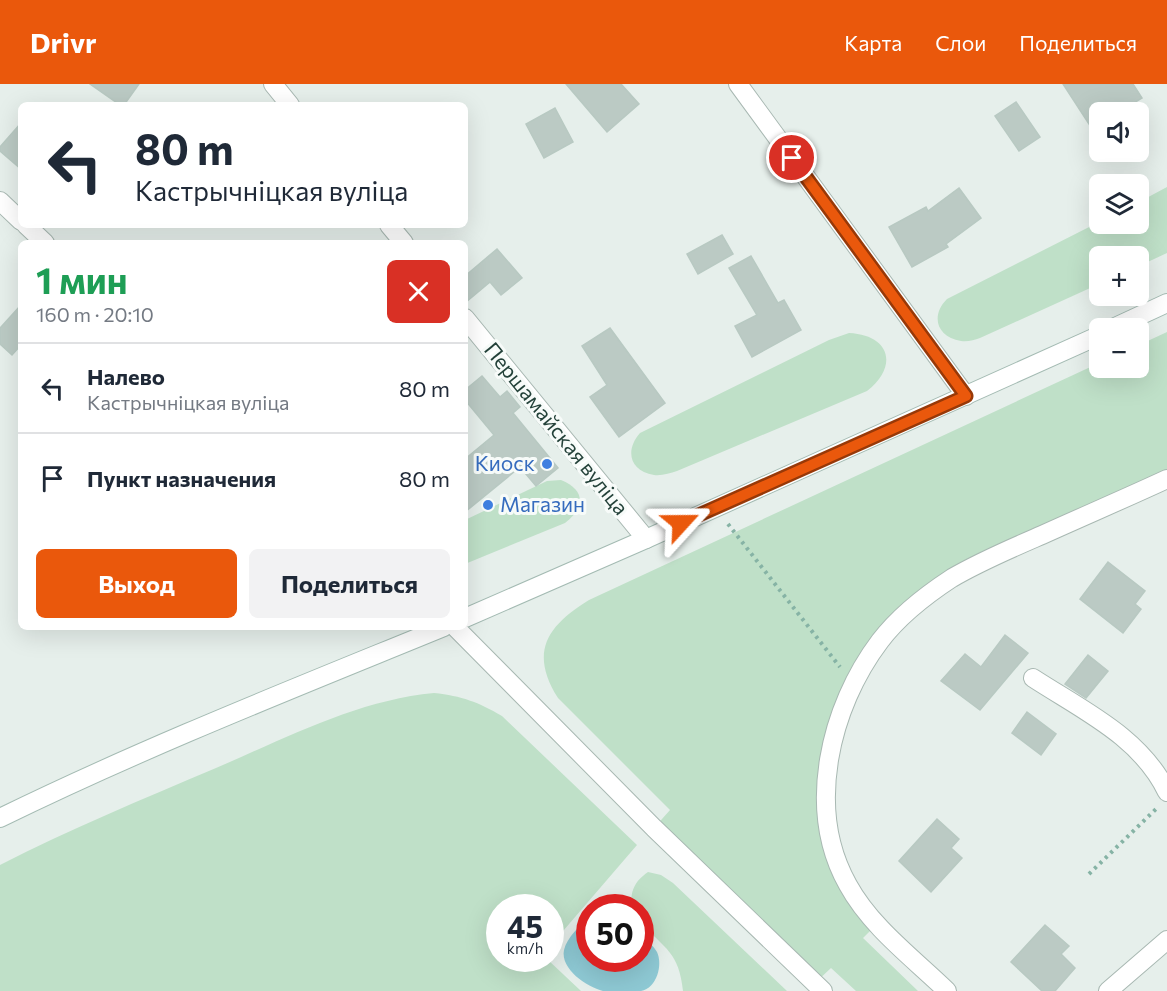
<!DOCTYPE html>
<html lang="ru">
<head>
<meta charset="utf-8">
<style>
	:root { --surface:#fff; --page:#f2f2f3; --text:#1f2937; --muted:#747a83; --line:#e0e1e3; --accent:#ea580c }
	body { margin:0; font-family:Commissioner,sans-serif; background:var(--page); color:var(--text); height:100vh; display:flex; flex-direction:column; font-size:22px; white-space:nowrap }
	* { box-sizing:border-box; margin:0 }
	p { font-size:20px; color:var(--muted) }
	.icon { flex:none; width:33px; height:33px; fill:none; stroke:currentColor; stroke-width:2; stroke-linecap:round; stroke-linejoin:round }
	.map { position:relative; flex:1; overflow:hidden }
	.panel { position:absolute; left:18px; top:156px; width:450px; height:390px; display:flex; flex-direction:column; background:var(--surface); border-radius:9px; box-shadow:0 6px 24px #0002 }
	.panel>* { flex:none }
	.hud { position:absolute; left:18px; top:18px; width:450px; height:126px; border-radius:9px; box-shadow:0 6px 24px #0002; background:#fff; color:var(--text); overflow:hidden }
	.tools { position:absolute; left:1089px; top:18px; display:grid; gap:12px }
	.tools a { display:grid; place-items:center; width:60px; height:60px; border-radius:9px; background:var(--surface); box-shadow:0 6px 24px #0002; font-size:30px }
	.speed { position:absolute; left:486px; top:810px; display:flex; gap:12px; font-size:30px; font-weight:700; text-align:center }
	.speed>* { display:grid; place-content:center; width:78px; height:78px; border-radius:50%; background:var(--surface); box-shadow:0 6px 24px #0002; line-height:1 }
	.speed small { font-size:15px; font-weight:400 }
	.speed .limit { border:9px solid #d22; background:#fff; color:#111 }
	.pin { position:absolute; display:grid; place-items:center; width:51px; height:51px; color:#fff; margin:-26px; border:3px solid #fff; border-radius:50%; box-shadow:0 2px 6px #0007 }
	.me { position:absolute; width:66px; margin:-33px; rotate:66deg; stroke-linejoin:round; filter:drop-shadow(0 0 4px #0008) }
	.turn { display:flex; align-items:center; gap:21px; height:126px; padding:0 18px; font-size:27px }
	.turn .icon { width:78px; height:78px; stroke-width:2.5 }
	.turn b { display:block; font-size:42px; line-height:51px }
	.round { display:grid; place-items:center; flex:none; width:63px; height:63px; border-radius:9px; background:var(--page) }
	.summary { display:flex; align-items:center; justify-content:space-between; height:102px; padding:0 18px }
	h1 { font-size:36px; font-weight:700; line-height:45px; color:#1e9e55 }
	.button { display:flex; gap:12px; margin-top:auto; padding:12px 18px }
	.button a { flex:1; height:69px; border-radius:9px; background:var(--accent); color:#fff; font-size:24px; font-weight:700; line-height:69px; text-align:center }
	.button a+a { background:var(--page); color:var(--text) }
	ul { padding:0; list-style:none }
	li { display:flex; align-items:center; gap:18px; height:90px; padding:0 18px; border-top:2px solid var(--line) }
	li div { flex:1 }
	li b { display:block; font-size:22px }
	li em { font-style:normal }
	header { display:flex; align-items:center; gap:36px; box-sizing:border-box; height:84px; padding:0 30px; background:var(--accent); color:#fff }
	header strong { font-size:28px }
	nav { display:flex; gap:33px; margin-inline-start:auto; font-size:21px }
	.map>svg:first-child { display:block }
</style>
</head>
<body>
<header>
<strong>Drivr</strong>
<nav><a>Карта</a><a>Слои</a><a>Поделиться</a></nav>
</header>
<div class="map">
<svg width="1167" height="907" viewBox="0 0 1167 907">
	<rect width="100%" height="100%" fill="#e6efeb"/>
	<g fill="#bfe0c8">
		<path d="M1167 103V169L1139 182 1138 172H1100L1099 200 980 254C974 256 968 258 961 257 937 253 930 232 947 215L1099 138 1100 140H1138L1139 118Z"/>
		<path d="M1167 248V395L1016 463 901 533 843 626 830 751 877 840 863 854 918 907H856L831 884 815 899 654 744 670 726 558 614C529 568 547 542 589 516L1099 279 1100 284H1138L1139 261Z"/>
		<path d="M849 249C890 251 899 282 867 307L677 387C670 389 662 392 654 391 629 387 625 366 640 349L829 256Z"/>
		<path d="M561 396C586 406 585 424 565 439L465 480V436L547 397Z"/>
		<path d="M434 609C462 612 478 618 502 632L637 761 551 861 550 824H500V874L547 875 581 907H0V781C70 745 143 715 216 684 286 654 358 616 434 609Z"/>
		<path d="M648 788 661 791 673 799 787 907H683C679 868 665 865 641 839L640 824 631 823C631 806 634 798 648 788Z"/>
	</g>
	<path fill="#8ec9d4" d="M589 833 590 874H640L641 851C646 856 653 861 657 868 663 881 657 904 641 907 634 907 610 907 603 907 587 903 560 885 564 866 567 853 580 842 589 833Z"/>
	<g fill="#bbcac4" stroke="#b8c9c2" stroke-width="1.5">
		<path d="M90 0H139L124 21H120Z"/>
		<path d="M566 0H621L639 20 607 48Z"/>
		<path d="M1063 0H1133L1142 14 1119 28H1100V57Z"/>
		<path d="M1016 18 1040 53 1019 67 995 32Z"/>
		<path d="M555 24 573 58 544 74 526 40Z"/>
		<path d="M21 39V85L0 67V63Z"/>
		<path d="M959 104 981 134 946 160 948 163 912 183 889 143 926 123 928 127Z"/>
		<path d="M722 151 733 170 698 190 687 170Z"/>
		<path d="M497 165 522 194 501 211 490 198 465 219V192Z"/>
		<path d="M751 172 778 219 784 216 801 246 752 273 735 242 757 231 729 184Z"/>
		<path d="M21 221V261L12 271 0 260V244Z"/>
		<path d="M610 244 665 319 619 353 590 313 607 301 582 262Z"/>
		<path d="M482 292 500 313 507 307 520 323 513 329 558 384 536 402 520 383 465 428V375L494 351 465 316V306Z"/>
		<path d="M1108 478 1145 507 1135 520 1141 525 1123 549 1080 515Z"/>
		<path d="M1005 551 1028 569 980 626 941 597 965 570 981 583Z"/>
		<path d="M1088 571 1108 587 1086 614 1065 600Z"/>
		<path d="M1027 628 1056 650 1041 671 1012 649Z"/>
		<path d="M937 735 959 755 951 764 962 774 931 808 899 777Z"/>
		<path d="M1045 841 1069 862 1061 870 1075 884 1055 907H1042L1011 878Z"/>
	</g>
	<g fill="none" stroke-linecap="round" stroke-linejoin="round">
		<g stroke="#a8b8b2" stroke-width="20">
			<g id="street">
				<path d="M273 0 290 21"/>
				<path d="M738 0 966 312"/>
				<path d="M0 117 21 137"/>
				<path d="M26 141 45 159"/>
				<path d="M389 141 404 159"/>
				<path d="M465 234 646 455"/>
				<path d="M455 543 654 744 823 907"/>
				<path d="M1033 594C1082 626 1141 653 1167 708"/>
				<path d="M947 907C913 874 871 843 848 801 805 725 830 623 880 557 899 532 926 511 952 494 981 477 1012 464 1042 451 1084 432 1126 414 1167 395"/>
				<path d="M1108 907 1167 856"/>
			</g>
		</g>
		<g stroke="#a4bbb3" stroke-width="20">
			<g id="secondary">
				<path d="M1113 244 1167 219"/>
				<path d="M465 534 646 455 1100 251"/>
				<path d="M0 734C145 663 295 604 444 543"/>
			</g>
		</g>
		<g stroke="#86b3a5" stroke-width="4" stroke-dasharray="3 4.5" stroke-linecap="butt">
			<path d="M728 440 840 583"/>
			<path d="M1089 790 1156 725"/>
		</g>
		<use href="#street" stroke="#fff" stroke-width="18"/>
		<use href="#secondary" stroke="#fff" stroke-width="18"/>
	</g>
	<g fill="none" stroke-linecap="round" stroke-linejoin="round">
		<g stroke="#983908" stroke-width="15">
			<path id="route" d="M681 439 966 312 792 74"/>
		</g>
		<use href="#route" stroke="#ea580c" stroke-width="10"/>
	</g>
	<g fill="#3f7fe0" stroke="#f7fbf9" stroke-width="2">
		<circle cx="547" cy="380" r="6"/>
		<circle cx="488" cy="421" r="6"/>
	</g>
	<g text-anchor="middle" stroke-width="6" stroke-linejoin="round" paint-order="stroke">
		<g font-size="21" fill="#24423a" stroke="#f7fbf9">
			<text transform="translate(556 345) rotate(51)" y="7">Першамайская вуліца</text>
		</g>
		<g font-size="21" fill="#366cbe" stroke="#f7fbf9" text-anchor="end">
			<text x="535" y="387">Киоск</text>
			<text x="500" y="428" text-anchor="start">Магазин</text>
		</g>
	</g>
</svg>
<div class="tools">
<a><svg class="icon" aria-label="sound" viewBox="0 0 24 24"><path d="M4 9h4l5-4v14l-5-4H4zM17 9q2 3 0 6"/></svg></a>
<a><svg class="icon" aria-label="layers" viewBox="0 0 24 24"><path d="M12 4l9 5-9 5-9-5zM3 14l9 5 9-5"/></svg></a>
<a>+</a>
<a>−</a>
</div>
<div class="speed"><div>45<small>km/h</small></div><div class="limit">50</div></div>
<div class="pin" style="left:792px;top:74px;background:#d93025"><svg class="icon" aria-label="arrive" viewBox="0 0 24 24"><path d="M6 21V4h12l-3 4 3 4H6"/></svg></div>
<svg class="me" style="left:681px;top:439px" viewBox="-20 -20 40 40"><path d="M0-17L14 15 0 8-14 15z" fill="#ea580c" stroke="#fff" stroke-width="4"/></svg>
<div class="hud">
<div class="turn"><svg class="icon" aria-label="left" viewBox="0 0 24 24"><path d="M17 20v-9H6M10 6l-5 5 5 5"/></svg><div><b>80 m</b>Кастрычніцкая вуліца</div></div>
</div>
<section class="panel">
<div class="summary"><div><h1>1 мин</h1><p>160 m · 20:10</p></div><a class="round" style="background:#d93025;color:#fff"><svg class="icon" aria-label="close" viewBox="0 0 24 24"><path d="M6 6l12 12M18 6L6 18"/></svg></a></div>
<ul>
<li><svg class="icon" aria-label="left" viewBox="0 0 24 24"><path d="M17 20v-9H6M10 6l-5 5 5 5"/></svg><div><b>Налево</b><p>Кастрычніцкая вуліца</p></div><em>80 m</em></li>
<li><svg class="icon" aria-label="arrive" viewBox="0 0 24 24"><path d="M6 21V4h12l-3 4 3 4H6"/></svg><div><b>Пункт назначения</b></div><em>80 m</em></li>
</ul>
<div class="button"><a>Выход</a><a>Поделиться</a></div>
</section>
</div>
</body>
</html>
